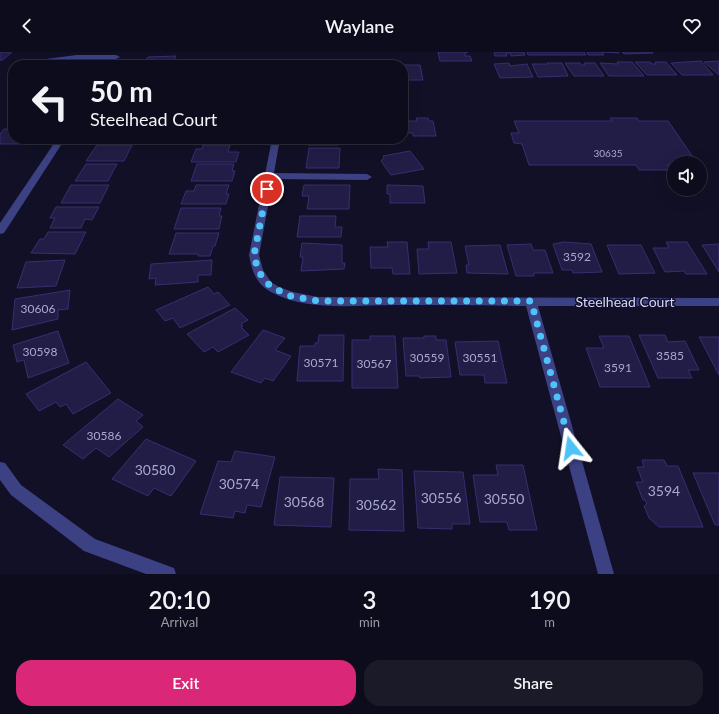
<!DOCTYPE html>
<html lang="en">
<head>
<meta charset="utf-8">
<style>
	:root { --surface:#0d0c1c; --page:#1b1a29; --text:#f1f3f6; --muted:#9a9ba3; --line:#2d2c3b; --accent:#db2777 }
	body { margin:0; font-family:Lato,sans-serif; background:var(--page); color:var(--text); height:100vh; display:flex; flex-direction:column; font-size:15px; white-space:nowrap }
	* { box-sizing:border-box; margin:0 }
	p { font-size:13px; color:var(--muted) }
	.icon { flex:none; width:22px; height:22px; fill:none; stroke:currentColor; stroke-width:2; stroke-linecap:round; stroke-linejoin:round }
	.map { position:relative; height:522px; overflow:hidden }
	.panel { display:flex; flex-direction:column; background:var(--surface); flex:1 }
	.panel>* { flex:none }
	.top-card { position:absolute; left:8px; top:8px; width:400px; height:84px; border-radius:16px; box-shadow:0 4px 16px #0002,0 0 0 1px var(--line); background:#0d0c1c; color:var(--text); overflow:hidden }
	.fabs { position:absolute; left:667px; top:104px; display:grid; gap:8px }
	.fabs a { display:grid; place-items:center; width:40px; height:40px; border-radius:50%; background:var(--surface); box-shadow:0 4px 16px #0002,0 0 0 1px var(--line); font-size:20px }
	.pin { position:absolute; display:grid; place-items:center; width:34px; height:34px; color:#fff; margin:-17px; border:2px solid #fff; border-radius:50%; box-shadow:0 1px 4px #0007 }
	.me { position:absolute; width:44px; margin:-22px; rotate:345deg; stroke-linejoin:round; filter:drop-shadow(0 0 3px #0008) }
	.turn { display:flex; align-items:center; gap:14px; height:84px; padding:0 16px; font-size:18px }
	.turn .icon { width:52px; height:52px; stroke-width:2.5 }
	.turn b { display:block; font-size:28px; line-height:34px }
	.eta { display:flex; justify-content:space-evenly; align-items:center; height:68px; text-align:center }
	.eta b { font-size:24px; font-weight:600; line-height:28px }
	.action { display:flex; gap:8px; margin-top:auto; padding:8px 16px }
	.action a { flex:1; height:46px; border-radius:16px; background:var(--accent); color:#fff; font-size:16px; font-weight:600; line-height:46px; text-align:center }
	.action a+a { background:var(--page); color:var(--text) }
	header { display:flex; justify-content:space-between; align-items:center; height:52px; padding:0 16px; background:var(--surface); font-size:18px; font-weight:600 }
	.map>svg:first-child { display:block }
</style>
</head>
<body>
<header><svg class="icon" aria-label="back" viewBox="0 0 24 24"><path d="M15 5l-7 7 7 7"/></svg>Waylane<svg class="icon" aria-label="heart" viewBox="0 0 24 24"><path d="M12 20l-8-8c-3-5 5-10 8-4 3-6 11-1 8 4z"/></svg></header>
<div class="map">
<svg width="719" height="522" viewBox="0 0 719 522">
	<rect width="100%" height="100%" fill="#111026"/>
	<g fill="#211d46" stroke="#362f71">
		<path d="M0 0H12L3 8H0Z"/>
		<path d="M438 0H468L465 1V4H470L472 9H440Z"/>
		<path d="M494 0H524L525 3 511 4 510 1H506L507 4H495Z"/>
		<path d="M527 0H584L586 3H528Z"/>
		<path d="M587 0H618L619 1 606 0 602 1 604 3H588Z"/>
		<path d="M622 0H652L653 1 624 2Z"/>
		<path d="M176 4 172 13H142L148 5Z"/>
		<path d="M701 9 713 23H682L671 11Z"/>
		<path d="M719 9V23L704 10Z"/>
		<path d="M617 10H632L644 24H609L600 11 618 12Z"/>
		<path d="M635 10H650L652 12H656L655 10H666L677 23H647Z"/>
		<path d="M509 11 510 14 527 12 533 25 500 26 494 12Z"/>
		<path d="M547 11H562L568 24 538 25 532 12H548Z"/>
		<path d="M565 11H580L581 13H585L584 11H595L604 24H574Z"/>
		<path d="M403 13H420L423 28H407V25H403Z"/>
		<path d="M416 66H428L429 69H433L436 84H413V81H405L404 69H417Z"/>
		<path d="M610 66H637L639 69H668L697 111H674V113H667L670 118H639L636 113H529L522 92 514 91 511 81H519L514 69H612Z"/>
		<path d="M4 77H13V87H25L21 92H0V82Z"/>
		<path d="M103 87H135L134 90H101Z"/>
		<path d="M211 87H237L236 90H210Z"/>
		<path d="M309 87H338V93H308Z"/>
		<path d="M97 93H132L124 109H86Z"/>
		<path d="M203 93H230L228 100H239L236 110H191L196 97H202Z"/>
		<path d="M309 96H340L339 116H306Z"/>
		<path d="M410 99 424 117 391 123 381 109 384 106 383 104Z"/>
		<path d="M86 112H117L108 129H75Z"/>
		<path d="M197 112H234L232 119H235L232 129H191Z"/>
		<path d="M71 133H109L100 151H61Z"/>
		<path d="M196 133H229L226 142H229L226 152H181L186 139H194Z"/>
		<path d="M304 133H350L349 157H307L309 144H302Z"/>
		<path d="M387 133 423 134 425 151H390V142H387Z"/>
		<path d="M56 155H99L92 168 85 167 81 176H50L55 166H50Z"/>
		<path d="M181 156H221L219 164H222L219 177H174Z"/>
		<path d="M300 164H336L335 175H342L341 185H297Z"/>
		<path d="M48 180H86L75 202 31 201 40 187H44Z"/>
		<path d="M176 181H219L215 194H213L210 204H198V202H169Z"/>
		<path d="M387 190H407L410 222H393L392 216H371L370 195H388Z"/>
		<path d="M428 190H451L457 221 419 222 417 197H429Z"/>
		<path d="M564 190 591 192 602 220 573 221 572 218H562L553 192Z"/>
		<path d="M666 190H687L707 222H686L684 219 665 220 653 196H669Z"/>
		<path d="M302 191 342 193V211H345L344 217 301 219 303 205H300Z"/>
		<path d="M531 192 533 198H545L553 221H534V224H516L507 193Z"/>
		<path d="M719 192V220L702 193Z"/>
		<path d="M500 193 508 222 467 221 466 213H469L465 194Z"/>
		<path d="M607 193H641L655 221 619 222Z"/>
		<path d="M65 208 56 234 17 236 26 210Z"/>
		<path d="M212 208 211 223H198V230L155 233 156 226 149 227 151 212Z"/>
		<path d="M208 235 214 242 218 240 230 253 180 276 173 266 165 269 156 258Z"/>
		<path d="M70 238 68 257 58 258V267L12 278 15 247Z"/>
		<path d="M235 256 248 268 241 272 243 274 241 275 249 283 218 300 213 295 204 300 187 282Z"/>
		<path d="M263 278 285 286 275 298 291 304 273 329 265 326 261 331 231 320Z"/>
		<path d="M58 279 69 311 28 326 24 308 17 310 13 293Z"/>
		<path d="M319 283H344L343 329H297L300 294H315V291H318Z"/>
		<path d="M639 283H665L668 290 685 289 699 318H688L692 326H658Z"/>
		<path d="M370 284H395L398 336H352V288H370Z"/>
		<path d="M424 284H436V288H446L451 325 420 326 419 324H406L403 286H424Z"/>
		<path d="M599 284H629L650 335H600L586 296H604Z"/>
		<path d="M699 285H719V323Z"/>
		<path d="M498 289 507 331H485L484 323H460L455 290Z"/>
		<path d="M86 310 111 341 73 362 66 352 60 355 56 350 39 359 26 342Z"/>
		<path d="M118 347 143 363 136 369 143 375 109 405 96 396 83 407 63 393Z"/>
		<path d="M146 387 196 409 171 444 154 436 148 444 112 427Z"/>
		<path d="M235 399 275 405 261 455 247 453 245 461 235 459 233 466 200 462 218 409 231 410Z"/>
		<path d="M642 408H664L667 414H678L703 475H659L649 466 644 454 647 452 645 448H643L636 430H643L637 415H644Z"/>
		<path d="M496 413H523L537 478H509L507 470H480L473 423H498Z"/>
		<path d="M378 417 402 418 404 479 349 478 350 427H379Z"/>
		<path d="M414 419 463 420 470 472H452V477L418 476Z"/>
		<path d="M693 421H719V473H715Z"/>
		<path d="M280 425 334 426 331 475 274 473Z"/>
	</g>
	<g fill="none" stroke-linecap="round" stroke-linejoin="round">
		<g fill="#3c4183" fill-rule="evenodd">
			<path d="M77 3H116L120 5 116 7H77L46 11 42 9 46 7Z"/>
			<path d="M403 44H408L409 46 403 48Z"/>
			<path d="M57 87H65L4 181 0 182V171Z"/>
			<path d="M272 87H280L274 121 367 122 372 125 367 128 273 127 259 203 263 218 271 230 279 235 293 240 318 245 719 246V254H538L614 522H598L526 254C482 253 439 253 395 253 355 253 308 260 271 240 256 232 252 219 249 203Z"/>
			<path d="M0 410 5 411 21 433 95 487 174 516 176 522H146L84 499 11 443 0 428Z"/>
		</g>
	</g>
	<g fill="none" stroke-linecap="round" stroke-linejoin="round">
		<path stroke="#4fc3f7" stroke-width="7" stroke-dasharray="0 12.6" d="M267 137 254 203 258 219 270 234 290 244 318 249H531L571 396"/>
	</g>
	<g text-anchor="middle" stroke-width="3" stroke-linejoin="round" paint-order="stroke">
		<g font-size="10" fill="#a9a8d0">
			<text x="608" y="105">30635</text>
		</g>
		<g font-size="12" fill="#a9a8d0">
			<text x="577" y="209">3592</text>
			<text x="38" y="261">30606</text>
			<text x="40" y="304">30598</text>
			<text x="670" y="308">3585</text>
			<text x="427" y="310">30559</text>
			<text x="480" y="310">30551</text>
			<text x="321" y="315">30571</text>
			<text x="374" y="316">30567</text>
			<text x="618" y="320">3591</text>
			<text x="104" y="388">30586</text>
		</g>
		<g font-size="14" fill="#d6d6fe" stroke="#111026">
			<text x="625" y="255">Steelhead Court</text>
		</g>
		<g font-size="14" fill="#a9a8d0">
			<text x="155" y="423">30580</text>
			<text x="239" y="437">30574</text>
			<text x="664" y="444">3594</text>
			<text x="441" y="451">30556</text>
			<text x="504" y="452">30550</text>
			<text x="304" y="455">30568</text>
			<text x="376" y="458">30562</text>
		</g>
	</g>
</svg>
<div class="fabs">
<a><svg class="icon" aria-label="sound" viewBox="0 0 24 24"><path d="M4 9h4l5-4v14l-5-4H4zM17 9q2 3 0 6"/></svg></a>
</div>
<div class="pin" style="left:267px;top:137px;background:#d93025"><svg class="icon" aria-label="arrive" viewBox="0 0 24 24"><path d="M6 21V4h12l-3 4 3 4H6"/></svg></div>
<svg class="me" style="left:571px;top:396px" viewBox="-20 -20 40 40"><path d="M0-17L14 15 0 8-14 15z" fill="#4fc3f7" stroke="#fff" stroke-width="4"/></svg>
<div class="top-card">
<div class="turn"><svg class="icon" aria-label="left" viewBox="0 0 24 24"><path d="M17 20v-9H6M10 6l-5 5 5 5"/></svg><div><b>50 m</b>Steelhead Court</div></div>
</div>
</div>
<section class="panel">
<div class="eta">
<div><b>20:10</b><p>Arrival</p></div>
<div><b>3</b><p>min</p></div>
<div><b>190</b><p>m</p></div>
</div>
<div class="action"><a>Exit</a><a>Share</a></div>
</section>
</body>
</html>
